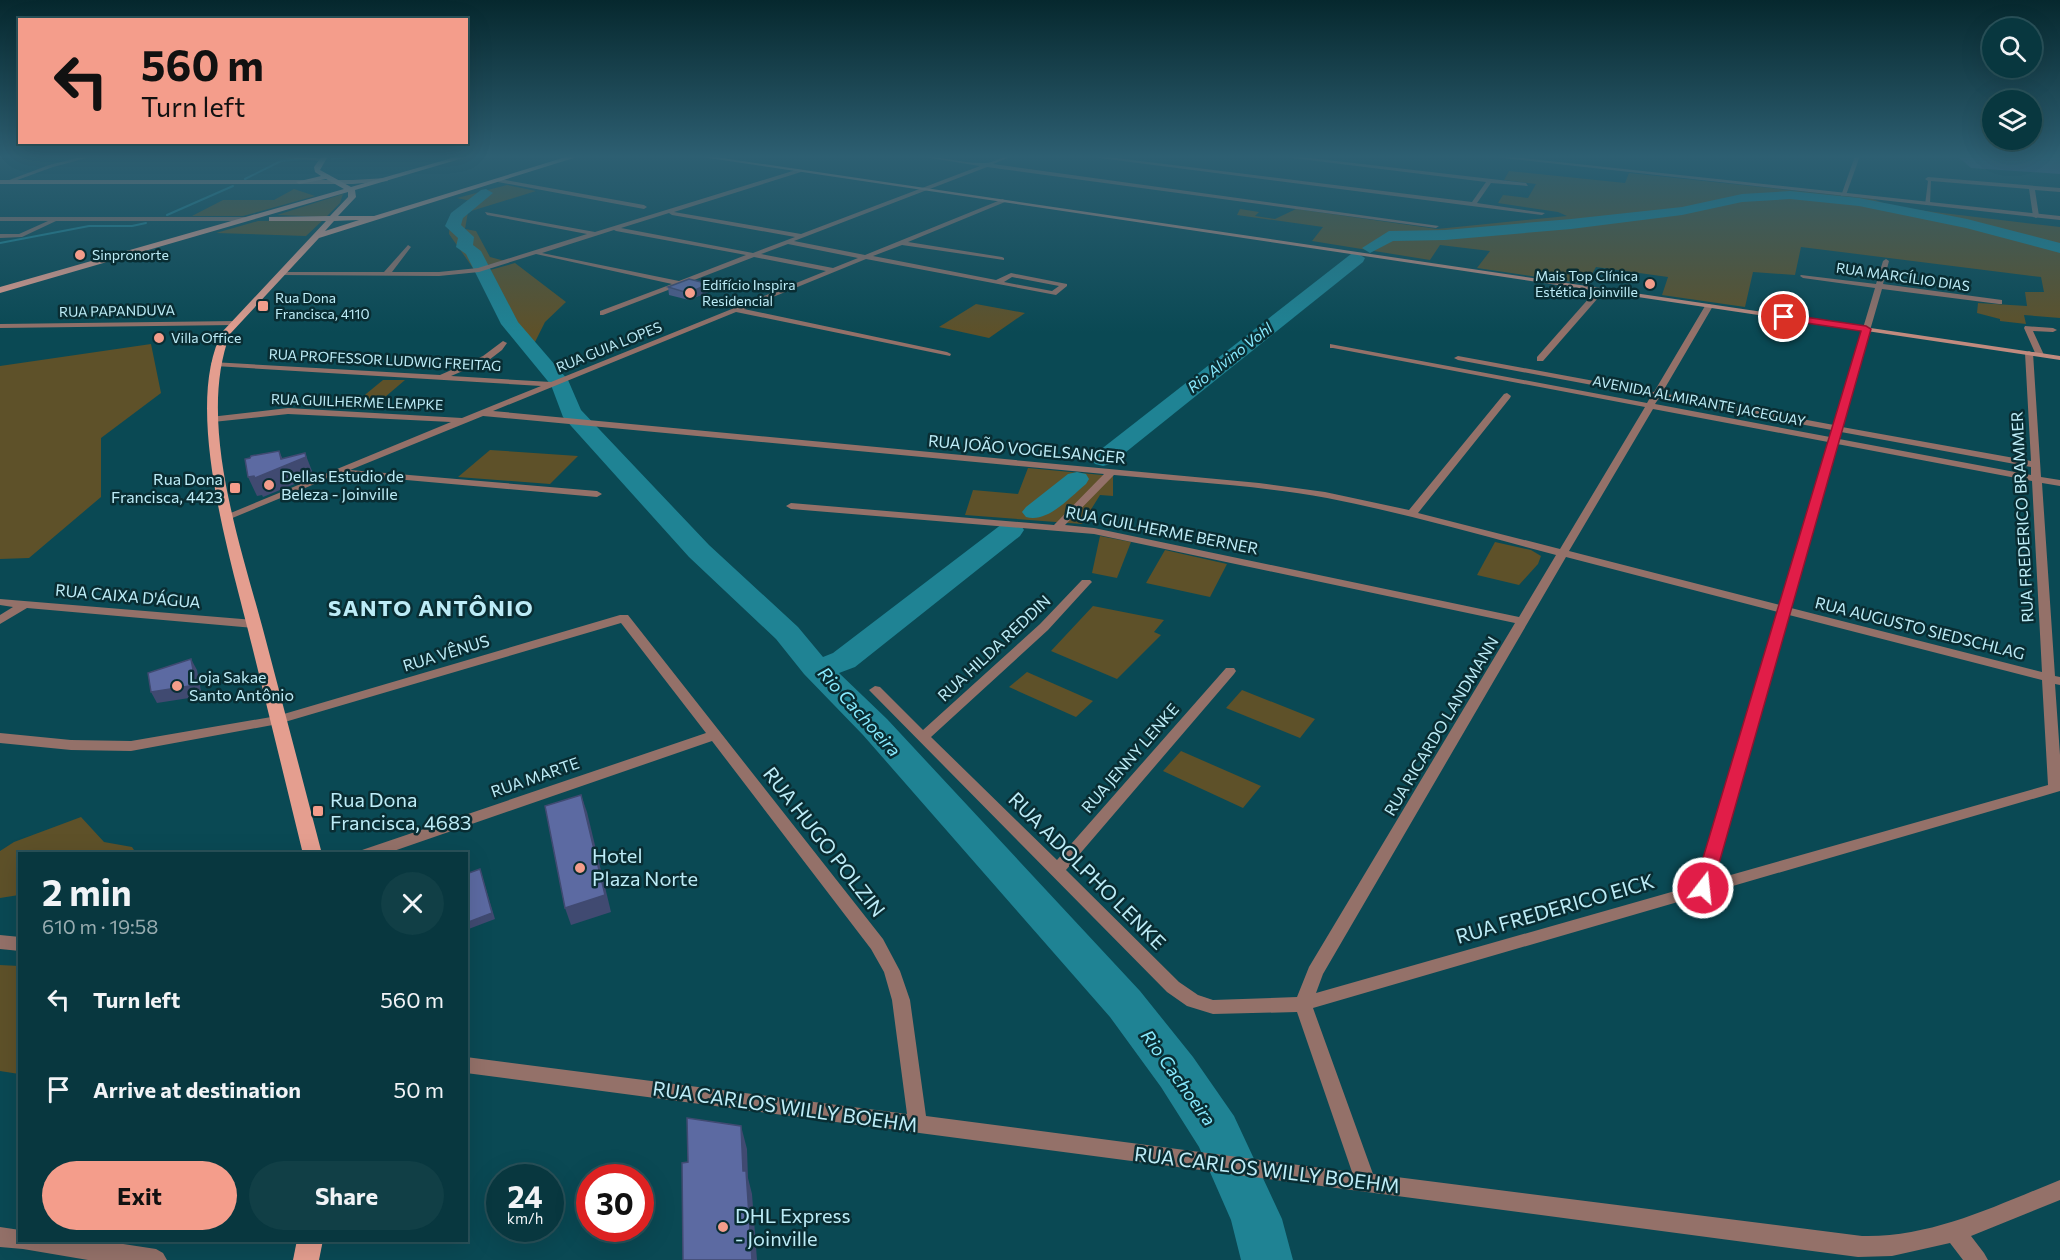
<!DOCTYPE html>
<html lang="en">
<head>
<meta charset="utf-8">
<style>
	:root { --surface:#08373f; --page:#113f46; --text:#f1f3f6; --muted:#98acb0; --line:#295159; --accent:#f49d8b }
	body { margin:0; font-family:Commissioner,sans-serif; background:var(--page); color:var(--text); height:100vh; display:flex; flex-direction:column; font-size:22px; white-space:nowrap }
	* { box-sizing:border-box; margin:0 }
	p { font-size:20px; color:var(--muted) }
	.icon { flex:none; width:33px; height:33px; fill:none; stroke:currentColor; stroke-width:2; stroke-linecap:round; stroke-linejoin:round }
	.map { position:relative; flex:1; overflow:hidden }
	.sheet { position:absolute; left:18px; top:852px; width:450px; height:390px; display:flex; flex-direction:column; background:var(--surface); border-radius:0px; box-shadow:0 6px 24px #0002,0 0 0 2px var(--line) }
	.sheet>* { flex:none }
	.hud { position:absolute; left:18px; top:18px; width:450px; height:126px; border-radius:0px; box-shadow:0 6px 24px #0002,0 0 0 2px var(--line); background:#f49d8b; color:#111; overflow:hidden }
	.tools { position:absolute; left:1982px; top:18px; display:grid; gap:12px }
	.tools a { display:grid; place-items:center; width:60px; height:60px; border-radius:50%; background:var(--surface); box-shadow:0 6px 24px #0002,0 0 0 2px var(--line); font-size:30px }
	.speed { position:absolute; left:486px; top:1164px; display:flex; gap:12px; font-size:30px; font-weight:700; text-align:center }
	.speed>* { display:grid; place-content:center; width:78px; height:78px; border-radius:50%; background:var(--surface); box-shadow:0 6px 24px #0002,0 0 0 2px var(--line); line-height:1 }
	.speed small { font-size:15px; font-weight:400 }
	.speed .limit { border:9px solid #d22; background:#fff; color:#111 }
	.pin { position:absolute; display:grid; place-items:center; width:51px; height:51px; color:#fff; margin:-26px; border:3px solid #fff; border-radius:50%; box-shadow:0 2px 6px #0007 }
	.me { position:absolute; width:66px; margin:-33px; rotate:16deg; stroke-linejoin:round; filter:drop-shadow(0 0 4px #0008) }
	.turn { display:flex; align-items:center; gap:21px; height:126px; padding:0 24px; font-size:27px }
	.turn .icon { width:78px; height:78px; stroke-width:2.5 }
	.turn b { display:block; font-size:42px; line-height:51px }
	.round { display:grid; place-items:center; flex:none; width:63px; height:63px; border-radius:32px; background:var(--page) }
	.summary { display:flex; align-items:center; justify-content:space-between; height:102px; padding:0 24px }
	h1 { font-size:36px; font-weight:700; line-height:45px }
	.action { display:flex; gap:12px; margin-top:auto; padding:12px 24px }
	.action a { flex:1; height:69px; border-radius:36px; background:var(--accent); color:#111; font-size:24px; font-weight:700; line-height:69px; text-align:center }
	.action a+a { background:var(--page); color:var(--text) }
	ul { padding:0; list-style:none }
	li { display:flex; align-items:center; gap:18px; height:90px; padding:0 24px }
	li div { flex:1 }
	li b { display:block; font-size:22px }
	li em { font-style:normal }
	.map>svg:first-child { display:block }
</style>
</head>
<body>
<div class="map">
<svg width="2060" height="1260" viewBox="0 0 2060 1260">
	<rect width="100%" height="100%" fill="#0a4954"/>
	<g fill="#5e5129">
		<path d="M1509 171 1625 183 1629 173 1873 199 1893 207 2060 227V318L2024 315 2026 324 2000 321V319L1977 313 1978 303 2027 306 2025 292H2044L2041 277 1801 247 1795 275 1753 272 1745 307 1662 295 1668 277 1596 267 1586 284 1477 268 1490 251 1440 245 1430 260 1312 241 1323 227 1237 215 1240 209 1259 212 1255 216 1275 219 1296 209 1437 229 1567 216 1558 212 1498 203 1503 195 1528 198 1536 184 1504 180Z"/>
		<path d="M507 185 536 191 468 212 465 229 476 231 490 257 505 261 473 268 449 234 450 215 471 201 457 198Z"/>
		<path d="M294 189 315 196 243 216H192L223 200H274Z"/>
		<path d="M343 194 340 203 326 217 277 215Z"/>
		<path d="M323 220 306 236 216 233 258 221Z"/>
		<path d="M515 263 566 302 545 322 533 346 524 332 519 330 521 327 507 316 506 303 501 301V298L489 293 493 288 491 281 494 280 487 273 490 270Z"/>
		<path d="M976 304 1025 313 989 338 939 327Z"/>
		<path d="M151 344 161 393 101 438V497L29 558 0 559V366Z"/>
		<path d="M383 380H405L378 403H355Z"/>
		<path d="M490 450 578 456 550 484 458 477Z"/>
		<path d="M1028 468 1113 476V496L1100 495 1082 524 965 515 973 490 1018 494Z"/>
		<path d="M1100 536 1131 542 1117 578 1092 573Z"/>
		<path d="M1495 542 1531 550 1541 556 1538 564 1519 585 1477 575Z"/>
		<path d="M1165 550 1227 564 1210 597 1146 583Z"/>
		<path d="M1093 606 1164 620 1154 632 1161 635 1117 679 1051 651Z"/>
		<path d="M1027 672 1093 701 1076 717 1009 687Z"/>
		<path d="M1242 690 1315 719 1300 738 1226 708Z"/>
		<path d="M1181 751 1261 786 1243 808 1163 771Z"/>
		<path d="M81 817 104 842 132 847 136 853 20 854 19 895 0 898V851L14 842Z"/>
		<path d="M0 965 19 966V1074L0 1071Z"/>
	</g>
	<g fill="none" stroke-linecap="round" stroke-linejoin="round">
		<g stroke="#1f8394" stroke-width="2">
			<path d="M332 159 353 156"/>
			<path d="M245 179 281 161 302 159"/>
			<path d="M167 215 233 186"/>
			<path d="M0 243 89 226H132L146 223"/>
		</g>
		<g fill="#1f8394" fill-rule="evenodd">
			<path d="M486 189 493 193 463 218 461 225 474 237 473 245 481 251 518 322 568 380 581 410 709 545 798 627 823 657 833 653 1002 524 1011 522 1020 524 1024 530 1020 536 855 667 839 673 887 719 1140 991 1193 1057 1234 1116 1282 1219 1293 1260H1241L1231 1220 1199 1147 1161 1087 1110 1017 863 735 804 674 776 639 689 557 563 417 551 385 501 324 466 254 456 247 458 238 445 226 451 213 481 190Z"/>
			<path d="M1790 191 1859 198 1967 219 2060 243V253L1966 228 1859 206 1790 199 1742 202 1682 215 1571 229 1445 240 1393 241 1370 253 1362 248 1389 231 1445 230 1571 219 1682 207 1742 194Z"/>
			<path d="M1357 253 1365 258 1363 262 1111 464 1103 466 1095 464 1091 459 1095 454 1351 254Z"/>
			<path d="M1077 472 1086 474 1089 479 1086 484C1069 498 1048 523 1026 517L1022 512 1026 507 1068 474Z"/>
		</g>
		<g fill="#947169" fill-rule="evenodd">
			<path d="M85 156H94L53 167 9 183 4 182 49 165Z"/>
			<path d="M254 156H296L326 159 323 161Z"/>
			<path d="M918 156C940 156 965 164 985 163 994 163 1002 156 1012 156L993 164 1439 226 1436 228 987 167 794 241 865 255 1003 199 1005 202 908 242 1002 257 1004 258V260L902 245 873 256 996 280 1011 273 1067 284V286L1056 295 866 259 744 309 947 352 951 354 950 356 736 312 493 411 1259 483 1325 492 1409 510 1504 394 1507 393 1511 396 1510 398 1418 513 1560 549 1645 407 1333 348H1330V344L1647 403 1651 396 1458 360 1454 358 1458 356 1654 392 1705 306 1709 304 1713 306 1662 393 1834 425 1875 288 1803 278 1800 276 1801 275 1876 284 1883 261 1886 259 1889 261 1883 284 2002 300V304H1999L1882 289 1842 427 2031 461 2025 353 2029 351 2033 353 2041 477 2060 480V486L2042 483 2055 676 2060 677V685L2055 684 2060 755V791L1313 1008 1373 1174 1862 1236C1932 1238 1997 1205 2060 1180V1200L1971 1236 1984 1253 1988 1260H1963L1950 1243 1892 1256 1858 1257 466 1073V1057L907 1114 892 1000 884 972 871 949 712 741 385 854H360L362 850 706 733 621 623 278 724 131 751 71 750 0 743V733L71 740 131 741 277 716 620 615H628L883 939 900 971 910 1000 926 1116 1352 1172 1297 1012 1213 1014 1187 1006 1167 992 869 690 875 686 880 687 923 730 1040 624 1082 580H1090L1092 582 1090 584 1048 630 931 737 1057 860 1226 668H1234L1236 671 1234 674 1066 870 1179 982 1198 995 1213 1000 1297 997 1309 967 1515 623 1094 534 791 509 786 506 791 503 1054 525 1104 474 483 416 350 470 597 491 602 494 597 497 339 474 230 519H222L221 517 451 422 288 414 213 422 209 419 210 417 288 408 462 418 541 386 215 366 211 364 212 362 440 375 483 356 503 341 507 343 502 350 489 360 451 376 551 382 826 271 754 257 603 315H600V311L672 284 536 254 479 272 439 276 281 275 279 274V272H384L408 245 411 247 392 272H439L478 268 587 234 487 215 485 212 595 232 799 169 801 172 674 212 801 234 980 166ZM669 213 672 215 795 237 753 253 621 228ZM614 230 616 231 746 255 679 281 542 253ZM788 244 858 258 833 268 761 254ZM1012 277 1059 286 1052 291 1004 282ZM1659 398 1832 430 1830 437 1655 404ZM1653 409 1828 442 1780 605 1569 551ZM1841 432 2031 467V475L1839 439ZM1837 444 2032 481 2042 672 1791 608ZM1114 475C1185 482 1257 485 1327 498 1404 513 1480 535 1556 555L1519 617 1094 528 1065 525ZM1566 557 1778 612 1696 885 1316 993 1323 974ZM1789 615 2042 680 2048 785 1713 880Z"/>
			<path d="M1084 156H1100L1472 202 1486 182 1276 156H1293L1526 183 1528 186 1491 183 1477 203 1545 213 1542 215Z"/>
			<path d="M1855 156H1860L1846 195 1841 196Z"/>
			<path d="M1928 177 2060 188V192L2035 190 2039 216 2036 218 2033 216 2029 189 1931 181 1930 204 1925 205 1928 181 1925 179Z"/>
			<path d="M500 179 644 205 647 207 644 209 498 182Z"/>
			<path d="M0 217H246L249 219 246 221H56L22 237 0 238V234H19L48 221H0Z"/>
			<path d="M1598 288 1605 290 1543 361H1537V357Z"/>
			<path d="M237 321V325H234L0 328V324Z"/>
			<path d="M2025 326 2053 328 2057 330 2053 332 2033 331 2044 355 2043 357 2036 355 2024 328Z"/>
			<path d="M0 599 254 620 260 624 254 628 27 608 0 624V615L13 607 0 605Z"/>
			<path d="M0 935 20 937V951L0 949Z"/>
			<path d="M0 1227 20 1230V1240H97L156 1249 163 1253 167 1260H88L23 1249 0 1247Z"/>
		</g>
		<path fill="#947169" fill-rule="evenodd" d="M1485 156H1504L2060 216V220Z"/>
		<g fill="#c18b7f" fill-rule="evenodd">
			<path d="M695 156H709L2060 356V360Z"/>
			<path d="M386 178 388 181 353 184H0V180H353Z"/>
		</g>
		<g fill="#e49e8f" fill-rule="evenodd">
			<path d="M322 156H328L320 170 351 187 459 156H470L355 190 356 197 338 216H374L569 156H580L319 238 230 334C196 423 242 549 265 637 284 709 303 781 322 854H303C286 784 269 715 252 646 233 566 181 406 223 331L326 221H269V217L330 216 348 197V192L0 293V287L344 189 326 179 299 184 296 182 321 176 315 172 314 167ZM359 220 325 231 334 221Z"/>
			<path d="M297 1240H323L319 1260H293Z"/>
		</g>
	</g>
	<g fill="#4f5b8b">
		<path d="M1957 156H2060V174L1971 168Z"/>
		<path d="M668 287 711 291 689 300 669 295Z"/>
	</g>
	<g fill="#404a71">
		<path d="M709 284 711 291 689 300 688 293Z"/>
		<path d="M279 451 286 466 305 453 314 476 263 497 262 495 257 496 248 477Z"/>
		<path d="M191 659 197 670 202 696 157 703 151 692Z"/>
		<path d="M581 795 587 812 611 912 571 925 565 908Z"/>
		<path d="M480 869 495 919 466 930V923Z"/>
		<path d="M741 1126 747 1149 748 1178 752 1194 757 1260H752L743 1171Z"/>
	</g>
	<g fill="#5c6aa2" stroke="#404a71" stroke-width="1.5">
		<path d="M689 279 709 284 688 293 668 287Z"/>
		<path d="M279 451 281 459 305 453 306 457 255 478 254 476 248 477 245 459 250 458 251 456Z"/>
		<path d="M191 659 196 685 151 692 148 673Z"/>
		<path d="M581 795 605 895 565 908 545 806Z"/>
		<path d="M480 869 492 913 466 923V874Z"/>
		<path d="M687 1118 741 1126 743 1171H746L752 1260H683L682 1163 688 1162Z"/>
	</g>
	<linearGradient id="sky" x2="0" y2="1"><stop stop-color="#06282e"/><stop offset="0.47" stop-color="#2d5f72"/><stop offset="1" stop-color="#2d5f72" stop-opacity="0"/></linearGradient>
	<rect width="2060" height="333" fill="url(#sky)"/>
	<path fill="#e11d48" stroke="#92132f" stroke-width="1.5" d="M1784 314 1866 326 1871 329 1712 888 1710 893 1703 895 1697 893 1694 888 1861 331 1780 319V315Z"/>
	<g fill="#f49d8b" stroke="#092d33" stroke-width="2">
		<circle cx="80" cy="255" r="6"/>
		<circle cx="1650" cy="284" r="6"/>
		<circle cx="690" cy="293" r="6"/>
		<rect x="257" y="300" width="12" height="12" rx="3"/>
		<circle cx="159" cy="338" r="6"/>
		<circle cx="269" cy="485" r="6"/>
		<rect x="229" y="482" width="12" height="12" rx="3"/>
		<circle cx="177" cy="686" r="6"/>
		<rect x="312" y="805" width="12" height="12" rx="3"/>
		<circle cx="580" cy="868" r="6"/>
		<circle cx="723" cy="1227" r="6"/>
	</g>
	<g text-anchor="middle" stroke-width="5" stroke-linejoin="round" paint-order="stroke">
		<g font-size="14" fill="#bdecf7" stroke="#092d33" text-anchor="start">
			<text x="92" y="260">Sinpronorte</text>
			<text x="1638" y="281" text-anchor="end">Mais Top Clínica<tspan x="1638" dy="16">Estética Joinville</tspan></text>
			<text x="702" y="290">Edifício Inspira<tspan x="702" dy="16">Residencial</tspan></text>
			<text x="275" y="303">Rua Dona<tspan x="275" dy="16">Francisca, 4110</tspan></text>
			<text x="171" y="343">Villa Office</text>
		</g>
		<g font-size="14" fill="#bdecf7" stroke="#092d33">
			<text transform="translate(1903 277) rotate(8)" y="5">RUA MARCÍLIO DIAS</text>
			<text transform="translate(117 311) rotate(-1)" y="5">RUA PAPANDUVA</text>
			<text transform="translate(609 347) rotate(-22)" y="5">RUA GUIA LOPES</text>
			<text transform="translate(385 360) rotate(3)" y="5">RUA PROFESSOR LUDWIG FREITAG</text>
			<text transform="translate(1699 401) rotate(11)" y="5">AVENIDA ALMIRANTE JACEGUAY</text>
			<text transform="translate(357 402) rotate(2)" y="5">RUA GUILHERME LEMPKE</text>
		</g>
		<g font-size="15" font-style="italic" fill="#89ebff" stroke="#092d33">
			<text transform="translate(1230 358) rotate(-38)" y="5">Rio Alvino Vohl</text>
		</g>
		<g font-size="16" fill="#bdecf7" stroke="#092d33">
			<text transform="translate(1027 449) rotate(5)" y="6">RUA JOÃO VOGELSANGER</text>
			<text transform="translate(2022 517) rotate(-93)" y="6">RUA FREDERICO BRAMMER</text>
			<text transform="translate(1162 530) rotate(11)" y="6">RUA GUILHERME BERNER</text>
			<text transform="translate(128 596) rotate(5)" y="6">RUA CAIXA D'ÁGUA</text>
			<text transform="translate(1920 628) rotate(14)" y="6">RUA AUGUSTO SIEDSCHLAG</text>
			<text transform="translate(994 648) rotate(-43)" y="6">RUA HILDA REDDIN</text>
			<text transform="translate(446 653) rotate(-17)" y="6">RUA VÊNUS</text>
			<text transform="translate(1441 726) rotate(-59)" y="6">RUA RICARDO LANDMANN</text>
			<text transform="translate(1130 758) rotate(-49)" y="6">RUA JENNY LENKE</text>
			<text transform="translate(535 777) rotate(-19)" y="6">RUA MARTE</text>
		</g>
		<g font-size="16" fill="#bdecf7" stroke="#092d33" text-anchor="start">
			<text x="281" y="482">Dellas Estudio de<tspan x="281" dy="18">Beleza - Joinville</tspan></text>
			<text x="223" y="485" text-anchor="end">Rua Dona<tspan x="223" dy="18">Francisca, 4423</tspan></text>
			<text x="189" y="683">Loja Sakae<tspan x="189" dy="18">Santo Antônio</tspan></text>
		</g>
		<g font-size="18" font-style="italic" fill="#89ebff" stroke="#092d33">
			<text transform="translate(859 712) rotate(48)" y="6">Rio Cachoeira</text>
			<text transform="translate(1178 1078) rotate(54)" y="6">Rio Cachoeira</text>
		</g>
		<g font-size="20" fill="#bdecf7" stroke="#092d33" text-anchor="start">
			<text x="330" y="807">Rua Dona<tspan x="330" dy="23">Francisca, 4683</tspan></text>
			<text x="592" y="863">Hotel<tspan x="592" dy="23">Plaza Norte</tspan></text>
			<text x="735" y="1223">DHL Express<tspan x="735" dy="23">- Joinville</tspan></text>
		</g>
		<g font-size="20" fill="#bdecf7" stroke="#092d33">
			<text transform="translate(824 842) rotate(52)" y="7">RUA HUGO POLZIN</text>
			<text transform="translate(1087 871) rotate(45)" y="7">RUA ADOLPHO LENKE</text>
			<text transform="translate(1555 909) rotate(-16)" y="7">RUA FREDERICO EICK</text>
			<text transform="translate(785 1107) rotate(8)" y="7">RUA CARLOS WILLY BOEHM</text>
			<text transform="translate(1267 1170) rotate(7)" y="7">RUA CARLOS WILLY BOEHM</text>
		</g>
		<g font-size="22" font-weight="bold" letter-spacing="1.5" fill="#bdecf7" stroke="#092d33">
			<text x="431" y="616">SANTO ANTÔNIO</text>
		</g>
	</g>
</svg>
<div class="tools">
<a><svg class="icon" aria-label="search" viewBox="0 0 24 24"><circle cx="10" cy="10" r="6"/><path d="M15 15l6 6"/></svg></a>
<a><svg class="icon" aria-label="layers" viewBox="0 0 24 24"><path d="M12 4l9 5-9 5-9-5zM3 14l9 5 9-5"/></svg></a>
</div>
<div class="speed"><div>24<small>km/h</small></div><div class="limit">30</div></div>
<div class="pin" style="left:1784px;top:317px;background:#d93025"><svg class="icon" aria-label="arrive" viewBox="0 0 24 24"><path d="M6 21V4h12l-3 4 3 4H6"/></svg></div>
<svg class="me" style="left:1703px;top:888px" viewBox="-20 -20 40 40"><circle r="17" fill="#e11d48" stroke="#fff" stroke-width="3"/><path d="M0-11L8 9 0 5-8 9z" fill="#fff"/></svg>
<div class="hud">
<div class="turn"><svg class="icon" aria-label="left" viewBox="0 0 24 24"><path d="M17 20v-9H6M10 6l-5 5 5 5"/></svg><div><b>560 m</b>Turn left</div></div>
</div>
<section class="sheet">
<div class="summary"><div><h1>2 min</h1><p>610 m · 19:58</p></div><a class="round"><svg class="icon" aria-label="close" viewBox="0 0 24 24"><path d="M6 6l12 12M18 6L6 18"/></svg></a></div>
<ul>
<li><svg class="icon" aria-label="left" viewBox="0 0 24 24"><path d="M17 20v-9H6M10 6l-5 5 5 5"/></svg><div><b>Turn left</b></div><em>560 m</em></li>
<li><svg class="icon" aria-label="arrive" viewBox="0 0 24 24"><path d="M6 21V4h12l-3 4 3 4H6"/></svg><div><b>Arrive at destination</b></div><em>50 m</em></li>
</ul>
<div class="action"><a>Exit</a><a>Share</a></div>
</section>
</div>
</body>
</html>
